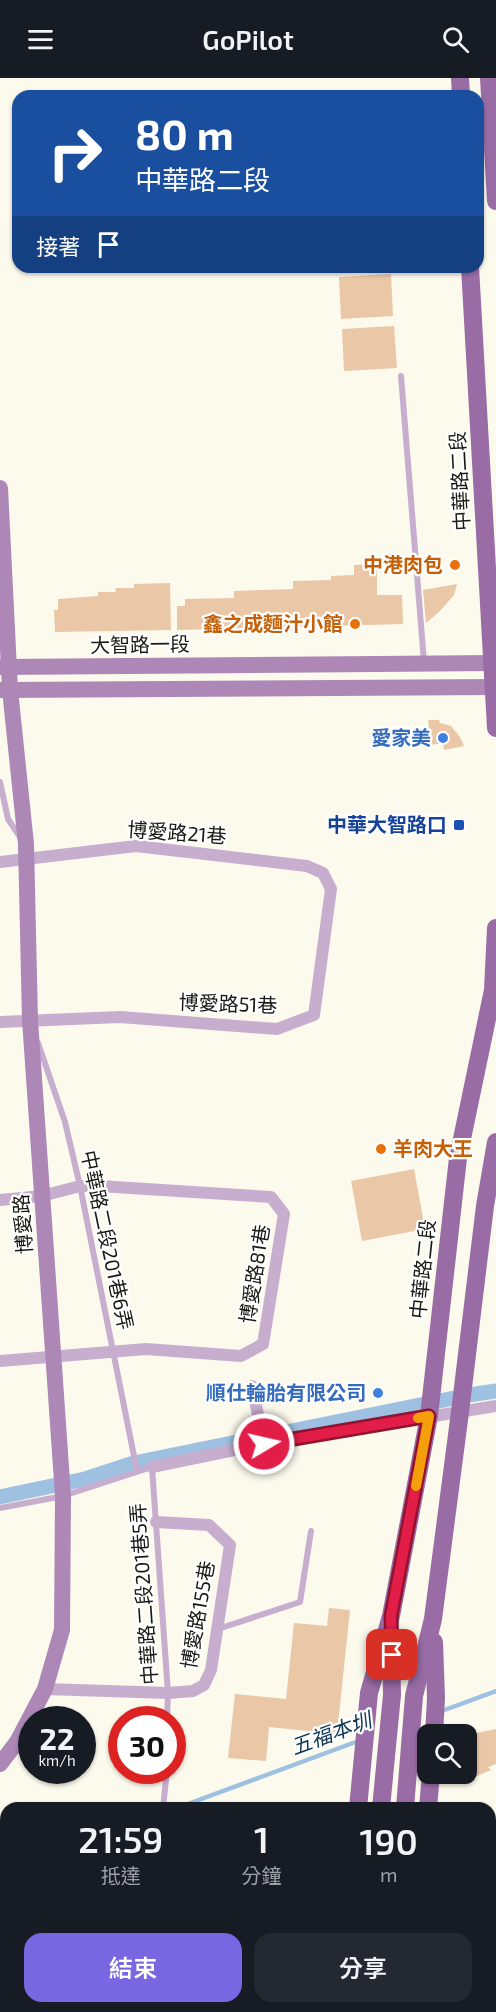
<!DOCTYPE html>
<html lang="zh-TW">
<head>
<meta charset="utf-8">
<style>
	:root { --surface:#171b24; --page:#242831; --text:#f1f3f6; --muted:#9ea1a6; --accent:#7966e1 }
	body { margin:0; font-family:"Exo 2","Noto Sans TC",sans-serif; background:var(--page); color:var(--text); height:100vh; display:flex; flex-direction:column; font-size:22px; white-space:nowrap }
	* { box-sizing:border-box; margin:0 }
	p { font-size:20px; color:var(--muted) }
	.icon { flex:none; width:33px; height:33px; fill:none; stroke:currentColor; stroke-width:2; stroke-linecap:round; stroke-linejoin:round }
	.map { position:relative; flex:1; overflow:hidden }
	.panel { position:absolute; left:0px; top:1724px; width:496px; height:212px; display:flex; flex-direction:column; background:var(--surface); border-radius:18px 18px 0 0; box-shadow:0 2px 4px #0004 }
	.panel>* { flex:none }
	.guide { position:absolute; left:12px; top:12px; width:472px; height:183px; border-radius:18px; box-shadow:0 2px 4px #0004; background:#1a4fa0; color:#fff; overflow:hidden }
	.buttons { position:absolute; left:417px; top:1646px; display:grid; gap:12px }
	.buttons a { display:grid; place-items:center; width:60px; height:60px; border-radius:12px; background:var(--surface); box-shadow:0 2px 4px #0004; font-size:30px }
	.speed { position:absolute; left:18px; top:1628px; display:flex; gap:12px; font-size:30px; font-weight:700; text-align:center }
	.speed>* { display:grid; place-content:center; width:78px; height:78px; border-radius:50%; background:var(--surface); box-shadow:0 2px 4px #0004; line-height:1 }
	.speed small { font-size:15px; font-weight:400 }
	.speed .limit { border:9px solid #d22; background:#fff; color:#111 }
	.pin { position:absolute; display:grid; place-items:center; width:51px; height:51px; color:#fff; margin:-26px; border-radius:12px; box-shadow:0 3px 9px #0006 }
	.me { position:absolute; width:66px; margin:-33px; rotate:81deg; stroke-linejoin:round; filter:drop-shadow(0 0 4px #0008) }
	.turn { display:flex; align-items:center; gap:21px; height:126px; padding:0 24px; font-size:27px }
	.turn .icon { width:78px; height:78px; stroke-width:2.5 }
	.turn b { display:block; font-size:42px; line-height:51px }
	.then { display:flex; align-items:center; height:57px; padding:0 24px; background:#0003; gap:12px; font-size:22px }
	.eta { display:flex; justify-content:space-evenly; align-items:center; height:102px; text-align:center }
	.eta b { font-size:36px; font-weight:600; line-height:42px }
	.primary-button { display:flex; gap:12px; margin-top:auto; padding:12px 24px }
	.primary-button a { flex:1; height:69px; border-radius:18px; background:var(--accent); color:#fff; font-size:24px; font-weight:600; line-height:69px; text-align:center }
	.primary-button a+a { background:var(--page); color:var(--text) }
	header { display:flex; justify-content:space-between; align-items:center; height:78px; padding:0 24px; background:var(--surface); font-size:27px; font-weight:600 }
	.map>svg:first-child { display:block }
</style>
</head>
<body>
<header><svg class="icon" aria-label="menu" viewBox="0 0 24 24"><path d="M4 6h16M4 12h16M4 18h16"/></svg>GoPilot<svg class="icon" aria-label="search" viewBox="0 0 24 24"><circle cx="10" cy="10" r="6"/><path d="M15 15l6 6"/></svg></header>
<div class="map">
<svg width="496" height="1934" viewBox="0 0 496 1934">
	<rect width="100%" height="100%" fill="#fcfaed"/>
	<g fill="#d5e4ca">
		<path d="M0 1864H6V1929H30V1934H0Z"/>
		<path d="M40 1929H160L161 1934H40Z"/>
	</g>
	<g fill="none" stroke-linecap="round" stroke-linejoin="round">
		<g stroke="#9ec1e1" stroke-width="4.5">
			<path d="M439 1634 496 1613"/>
			<path d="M177 1730 361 1662"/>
			<path d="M188 1929V1934"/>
		</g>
		<path stroke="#9ec1e1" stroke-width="15" d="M0 1419 85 1401 134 1385 469 1317 496 1313"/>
	</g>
	<g fill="#eac7a7">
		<path d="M391 196 393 238 341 241 339 199Z"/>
		<path d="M394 248 397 290 344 293 342 251Z"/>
		<path d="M377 486V517H402L403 546 177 552V528H185V521L234 520V513L293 511V503L331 502V498L354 497V487Z"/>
		<path d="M170 505 171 552 55 554 54 532H58V521L98 518V514H116L115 510H134V506Z"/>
		<path d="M457 506 454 517 439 534 426 545 423 512Z"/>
		<path d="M428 642H439L440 645 451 648 460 659 464 668 444 672 443 665 431 667Z"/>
		<path d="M414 1091 425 1151 362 1163 351 1103Z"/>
		<path d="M329 1530 350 1532 337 1656 269 1649 266 1683 228 1680 235 1616 286 1621 294 1545 327 1548Z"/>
		<path d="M496 1651V1686L488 1689 491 1692 465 1703 462 1695H466V1657Z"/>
	</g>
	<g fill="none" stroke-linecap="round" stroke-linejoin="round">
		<g stroke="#c7adce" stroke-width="6">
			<path d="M401 298 424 584"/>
			<path d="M0 704 8 741 20 759"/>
			<path d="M38 965 65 1044 80 1108 137 1393"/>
			<path d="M0 1430 63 1418 152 1389 168 1615 167 1641"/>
			<path d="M218 1551 300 1524 311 1453"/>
			<path d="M163 1730 167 1692"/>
			<path d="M175 1929V1934"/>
		</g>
		<g stroke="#c7adce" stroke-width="12">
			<path d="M0 784 136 768 307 788 323 795 331 811 314 937 277 951 120 939 0 944"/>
			<path d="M0 1122 42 1118 80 1108H99L271 1119 284 1136 263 1266 241 1278 146 1271 0 1283"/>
			<path d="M252 1308 264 1366"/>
			<path d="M152 1389 264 1366 496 1328"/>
			<path d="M45 1611 168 1615 193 1613 204 1607 211 1592 230 1467 209 1447 156 1444"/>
			<path d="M0 1794 6 1796"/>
		</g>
		<g stroke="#ad88b7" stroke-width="16">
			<path d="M0 410 10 612 26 766 30 942 63 1418 62 1552 45 1611 17 1664 0 1686"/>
			<path d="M0 589 496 585"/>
			<path d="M1 612 496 609"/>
		</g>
		<g stroke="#9a6ca6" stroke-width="18">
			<path d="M460 0 461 18"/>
			<path d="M489 0 496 123"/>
			<path d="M470 189 496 650"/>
			<path d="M434 1656 436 1620 434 1564"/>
			<path d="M358 1730 369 1615 391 1538 429 1338 458 1080 493 912 496 850"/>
			<path d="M381 1730 392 1617 391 1561"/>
			<path d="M405 1730 414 1618 433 1541 460 1334 485 1128 496 1064"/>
			<path d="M428 1730 431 1695"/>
			<path d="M352 1929V1934"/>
			<path d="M376 1929V1934"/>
			<path d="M400 1929V1934"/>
			<path d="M424 1929V1934"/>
		</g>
	</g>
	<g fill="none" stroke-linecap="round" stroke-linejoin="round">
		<g stroke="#92132f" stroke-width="15">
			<path id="route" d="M264 1366 429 1338 391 1538 392 1577"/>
		</g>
		<use href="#route" stroke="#e11d48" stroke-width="10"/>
		<path stroke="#f59e0b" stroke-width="10" d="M416 1408 429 1338 418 1340"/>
	</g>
	<g fill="#e8710a" stroke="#fff" stroke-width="2">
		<circle cx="455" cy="487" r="6"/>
		<circle cx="355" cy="546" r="6"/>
		<circle cx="381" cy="1071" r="6"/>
	</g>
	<g fill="#3f7fe0" stroke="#fff" stroke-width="2">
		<circle cx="443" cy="660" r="6"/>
		<circle cx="378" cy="1315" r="6"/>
	</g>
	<rect fill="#1a4fb4" stroke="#fff" stroke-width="2" x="453" y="741" width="12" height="12" rx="3"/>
	<g text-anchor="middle" stroke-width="4.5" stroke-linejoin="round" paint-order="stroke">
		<g font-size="20" fill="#191914" stroke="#fff">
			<text transform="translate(460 403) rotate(-93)" y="7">中華路二段</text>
			<text transform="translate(140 567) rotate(-1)" y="7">大智路一段</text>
			<text transform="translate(177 755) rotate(4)" y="7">博愛路21巷</text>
			<text transform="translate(228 926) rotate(2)" y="7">博愛路51巷</text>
			<text transform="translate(23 1146) rotate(-94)" y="7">博愛路</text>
			<text transform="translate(107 1162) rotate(78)" y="7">中華路二段201巷6弄</text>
			<text transform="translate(423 1191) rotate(-84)" y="7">中華路二段</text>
			<text transform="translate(255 1196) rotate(-81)" y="7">博愛路81巷</text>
			<text transform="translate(144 1516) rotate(-94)" y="7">中華路二段201巷5弄</text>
			<text transform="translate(198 1537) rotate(-80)" y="7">博愛路155巷</text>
		</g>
		<g font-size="20" font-weight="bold" fill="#c56008" stroke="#fff" text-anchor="end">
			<text x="443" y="494">中港肉包</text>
			<text x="343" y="553">鑫之成麵汁小館</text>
			<text x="393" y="1078" text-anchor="start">羊肉大王</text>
		</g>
		<g font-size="20" font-weight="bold" fill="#366cbe" stroke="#fff" text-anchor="end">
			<text x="431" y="667">愛家美</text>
			<text x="366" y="1322">順仕輪胎有限公司</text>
		</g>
		<g font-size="20" font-weight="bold" fill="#164399" stroke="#fff" text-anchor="end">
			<text x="447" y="754">中華大智路口</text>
		</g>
		<g font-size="21" font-style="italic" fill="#103857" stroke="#fff">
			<text transform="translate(331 1656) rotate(-20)" y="7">五福本圳</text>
		</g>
	</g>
</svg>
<div class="buttons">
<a><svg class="icon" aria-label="search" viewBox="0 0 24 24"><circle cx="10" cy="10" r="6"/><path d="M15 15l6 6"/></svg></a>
</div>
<div class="speed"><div>22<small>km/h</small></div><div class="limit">30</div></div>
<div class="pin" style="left:392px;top:1577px;background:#d93025"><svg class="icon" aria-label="arrive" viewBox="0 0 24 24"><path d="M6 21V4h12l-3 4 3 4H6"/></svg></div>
<svg class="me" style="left:264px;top:1366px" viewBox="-20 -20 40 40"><circle r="17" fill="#e11d48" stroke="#fff" stroke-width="3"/><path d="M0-11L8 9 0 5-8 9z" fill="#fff"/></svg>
<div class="guide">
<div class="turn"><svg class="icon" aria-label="right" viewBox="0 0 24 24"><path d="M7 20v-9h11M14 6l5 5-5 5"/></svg><div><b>80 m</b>中華路二段</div></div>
<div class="then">接著<svg class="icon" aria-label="arrive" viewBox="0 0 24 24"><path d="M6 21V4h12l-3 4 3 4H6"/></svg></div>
</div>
<section class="panel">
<div class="eta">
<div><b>21:59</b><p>抵達</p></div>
<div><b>1</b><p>分鐘</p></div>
<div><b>190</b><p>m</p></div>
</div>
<div class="primary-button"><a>結束</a><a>分享</a></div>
</section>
</div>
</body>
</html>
